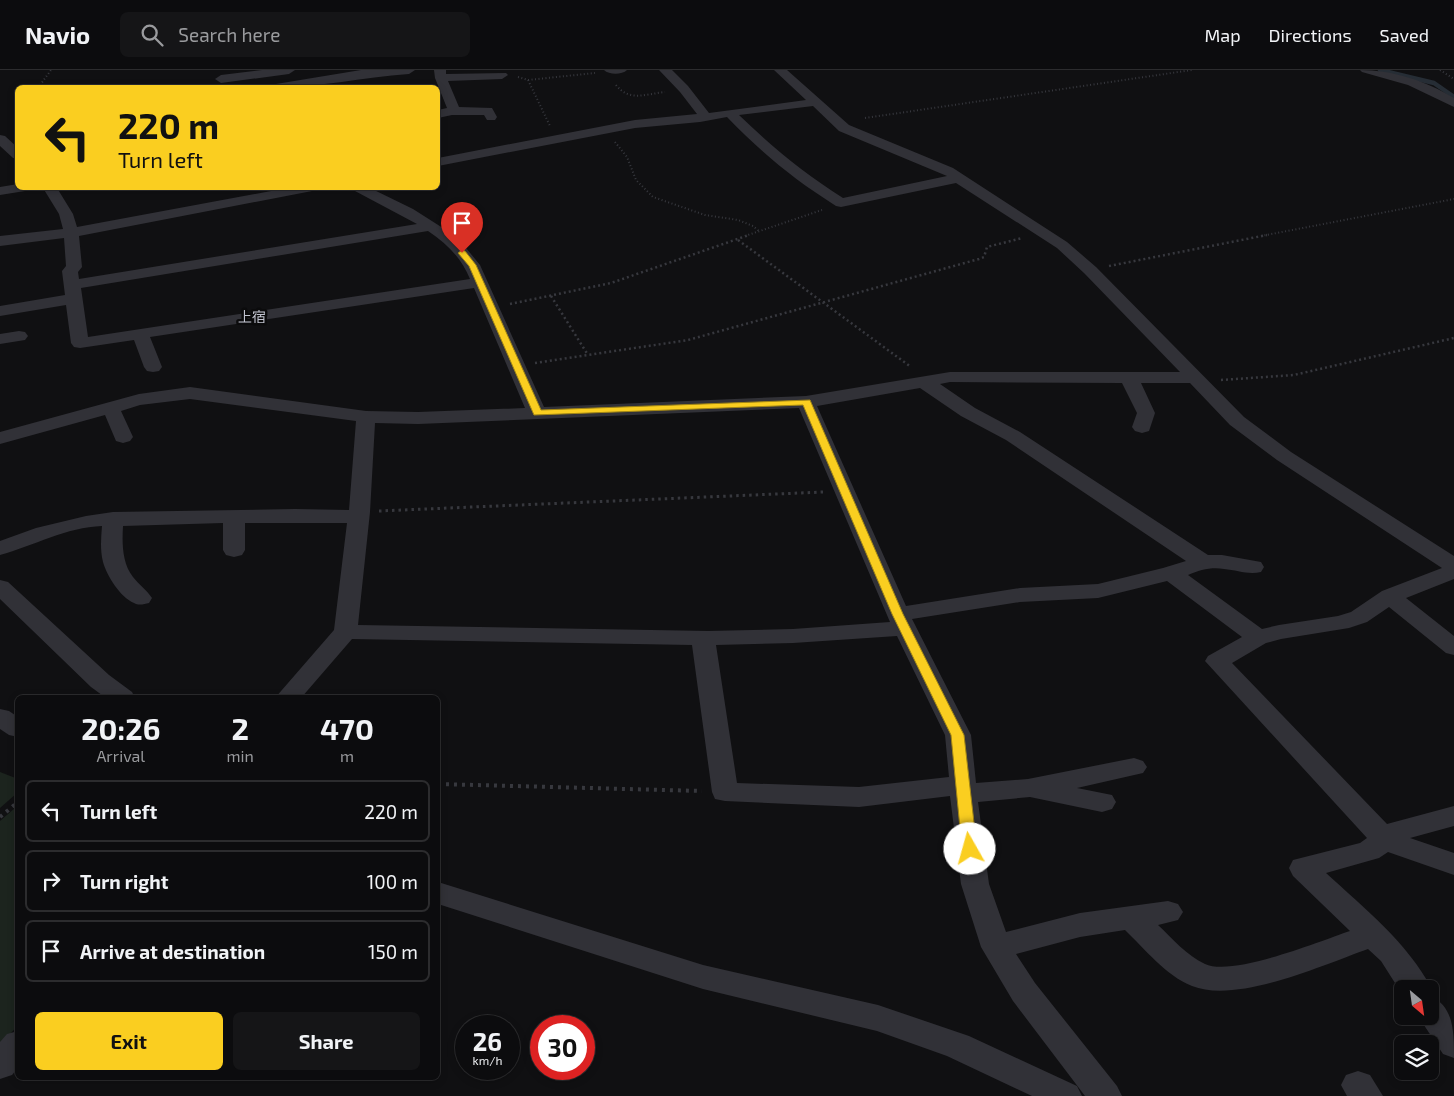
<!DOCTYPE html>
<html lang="en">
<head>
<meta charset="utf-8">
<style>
	:root { --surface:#0c0c0e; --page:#151517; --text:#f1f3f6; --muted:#9a9b9e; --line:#2c2c2e; --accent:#face20 }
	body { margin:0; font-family:"Exo 2","Noto Sans JP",sans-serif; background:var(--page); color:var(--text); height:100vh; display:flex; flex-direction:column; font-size:19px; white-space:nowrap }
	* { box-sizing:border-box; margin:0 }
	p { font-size:16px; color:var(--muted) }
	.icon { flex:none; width:28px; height:28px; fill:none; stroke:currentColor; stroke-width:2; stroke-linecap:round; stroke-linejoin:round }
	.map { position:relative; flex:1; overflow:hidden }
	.details { position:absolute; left:15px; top:625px; width:425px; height:385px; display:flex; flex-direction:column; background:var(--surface); border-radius:8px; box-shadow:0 2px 8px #0003,0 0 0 1px var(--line) }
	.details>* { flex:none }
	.hud { position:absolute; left:15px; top:15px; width:425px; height:105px; border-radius:8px; box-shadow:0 2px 8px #0003,0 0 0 1px var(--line); background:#face20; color:#111; overflow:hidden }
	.needle { width:32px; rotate:151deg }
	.tools { position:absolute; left:1394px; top:910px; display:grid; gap:10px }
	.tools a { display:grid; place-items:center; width:45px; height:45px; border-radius:8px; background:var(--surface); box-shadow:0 2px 8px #0003,0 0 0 1px var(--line); font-size:25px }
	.speed { position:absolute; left:455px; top:945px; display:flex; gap:10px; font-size:25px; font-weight:700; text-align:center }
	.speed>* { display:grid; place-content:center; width:65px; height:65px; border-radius:50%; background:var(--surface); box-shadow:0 2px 8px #0003,0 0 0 1px var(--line); line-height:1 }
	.speed small { font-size:12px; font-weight:400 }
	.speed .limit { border:8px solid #d22; background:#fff; color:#111 }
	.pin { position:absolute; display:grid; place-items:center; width:42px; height:42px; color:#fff; margin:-51px -21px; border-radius:50% 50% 50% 0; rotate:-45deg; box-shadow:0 0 5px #0007 }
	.pin .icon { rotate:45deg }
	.me { position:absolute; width:55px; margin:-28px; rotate:353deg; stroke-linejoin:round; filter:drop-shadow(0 0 4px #0008) }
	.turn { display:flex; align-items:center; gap:18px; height:105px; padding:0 20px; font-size:22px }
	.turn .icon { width:65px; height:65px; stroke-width:2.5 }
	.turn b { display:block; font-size:35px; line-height:42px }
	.eta { display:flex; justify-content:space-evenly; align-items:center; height:85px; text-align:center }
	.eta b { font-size:30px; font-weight:700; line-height:35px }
	.action { display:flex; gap:10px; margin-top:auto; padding:10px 20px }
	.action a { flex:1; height:58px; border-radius:8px; background:var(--accent); color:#111; font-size:20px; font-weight:700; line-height:58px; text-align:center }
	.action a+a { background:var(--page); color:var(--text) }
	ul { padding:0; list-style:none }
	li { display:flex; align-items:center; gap:15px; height:62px; margin:0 10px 8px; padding:0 10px; border:2px solid var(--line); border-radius:8px }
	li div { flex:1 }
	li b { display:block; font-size:19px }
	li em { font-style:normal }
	header { display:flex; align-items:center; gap:30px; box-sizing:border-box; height:70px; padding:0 25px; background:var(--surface); border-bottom:1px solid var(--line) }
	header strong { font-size:24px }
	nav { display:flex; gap:28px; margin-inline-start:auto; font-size:18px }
	.search { width:350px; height:45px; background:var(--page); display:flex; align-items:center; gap:12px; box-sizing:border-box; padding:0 18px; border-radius:8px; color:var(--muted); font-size:19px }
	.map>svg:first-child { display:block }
</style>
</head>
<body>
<header>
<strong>Navio</strong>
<div class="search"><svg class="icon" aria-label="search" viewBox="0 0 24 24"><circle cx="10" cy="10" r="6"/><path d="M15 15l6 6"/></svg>Search here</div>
<nav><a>Map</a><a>Directions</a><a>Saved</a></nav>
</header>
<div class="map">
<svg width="1454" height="1026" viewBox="0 0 1454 1026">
	<rect width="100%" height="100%" fill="#101012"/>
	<g fill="#1c241e">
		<path d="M0 702 18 709 17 723 0 738Z"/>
		<path d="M15 738 18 739 17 956 0 976V751Z"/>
	</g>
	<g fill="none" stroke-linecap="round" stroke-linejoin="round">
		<path stroke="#262d35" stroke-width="4.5" d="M1380 0 1434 13 1454 27"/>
		<g stroke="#37383e" stroke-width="2" stroke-dasharray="1 2.5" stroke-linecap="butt">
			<path d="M1440 0 1454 9"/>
			<path d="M518 7 528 10 595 3"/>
			<path d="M528 10 550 56"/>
			<path d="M616 15C629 32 646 24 665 22"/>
			<path d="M38 18 51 0"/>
			<path d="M865 48 1192 0"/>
			<path d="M615 72 627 87 636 110 653 127 705 145 738 150 753 156 760 162"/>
			<path d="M745 166 822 140"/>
			<path d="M1261 166 1454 129"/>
		</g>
		<g stroke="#37383e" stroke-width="2.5" stroke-dasharray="2 3" stroke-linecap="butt">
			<path d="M738 170 911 297"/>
			<path d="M1109 196 1267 165"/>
			<path d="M551 226 588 285"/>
			<path d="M510 234 611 213 749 165"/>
			<path d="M535 293 688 270 979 189 984 187 987 177 1022 168"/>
			<path d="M1221 310 1294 305 1454 268"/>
		</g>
		<path stroke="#37383e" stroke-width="3" stroke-dasharray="2.5 4" stroke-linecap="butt" d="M379 441 823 422"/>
		<g stroke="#37383e" stroke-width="4" stroke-dasharray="3 5" stroke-linecap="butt">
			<path d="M438 714 702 721"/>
			<path d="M0 747 18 732"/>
		</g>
		<g fill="#313137" fill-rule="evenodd">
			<path d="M262 0H295L289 4 221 13 215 9 221 5Z"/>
			<path d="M361 0H415L409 4C363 7 317 18 270 18L276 14Z"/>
			<path d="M434 0H446V4L506 3 508 5 502 9 448 11 459 37 492 38 497 47 495 50H487L484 45H452L438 48V40L447 38 435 8Z"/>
			<path d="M604 0H627C622 5 609 5 604 0Z"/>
			<path d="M659 0H672L688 16 709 43 806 30 774 0H787L849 55 953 98 1067 172 1096 197 1244 347 1291 382 1454 486V509L1406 528 1454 566V585L1446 583 1389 537 1367 552 1349 558 1281 569 1266 573 1232 593 1387 754 1454 736V756L1410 768 1454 783V805L1388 782 1379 788 1326 803C1364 838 1407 872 1432 919L1430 922V919H1402V924L1381 891 1368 879C1323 895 1237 934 1192 916 1165 905 1145 879 1125 860L1080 867 1016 884 1035 913 1117 1016 1122 1026H1085L1013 931 981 877 961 814 950 726 859 737 725 731 715 729 712 722 692 575 352 569 301 628H275L334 560 347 453H245V480L242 485 234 487 226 485 223 480V453L123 456C122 473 122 493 133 507 139 515 147 520 152 528L149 533C144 534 139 536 134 533 120 527 107 506 103 492 100 480 101 468 102 456 67 457 33 476 0 485V471L36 458 86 446 113 442 295 439 349 440 356 351 190 329 140 335 121 341 133 367 130 371 123 373 116 371 105 345 0 374V362L139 324 190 317 366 341 418 342 525 338 474 218 150 267 162 297 159 301 153 302 147 301 144 297 134 270 80 278 74 277 71 273 66 235 0 246V236L65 225 62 201 66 196 64 168 0 176V166L63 159 59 144 43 118H57L73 144 77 157 287 118H314L312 121 307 122 79 166 82 197 78 202 79 209 417 154 355 121 353 118H370L413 139 457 167 480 195 544 337 806 326 950 302H1180L1084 203 1057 178 956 113 841 137 836 136C792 108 763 84 727 47L700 52 635 58 438 96V88L635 50 697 44 680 22ZM813 36 839 61 947 106 843 128C805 104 772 77 739 45ZM428 161C447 174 461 187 470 209L88 267 81 218ZM950 312 1122 313 1137 343 1132 357 1135 361 1142 363 1149 361 1155 343 1141 313H1190L1230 355 1277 390 1442 498 1382 521 1351 542 1338 546 1279 555 1262 559 1188 505C1200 500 1211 497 1224 499 1237 500 1248 505 1261 502L1264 497 1261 492 1222 485H1208L1020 362 975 338 940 314ZM920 318 961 346 1006 370 1186 491 1163 498 1098 514 1020 518 906 536 817 336ZM799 338 890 552 793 559 708 561 358 555 370 442 375 353 418 354ZM1167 511 1242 567 1208 586 1205 591 1367 768 1360 773 1293 790 1289 798 1293 806 1350 861C1320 871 1233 907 1205 894 1187 886 1172 868 1158 855L1178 850 1183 842 1178 834 1168 831 1080 843 1006 862 989 814 978 732 1030 727 1102 742 1112 739 1116 732 1112 725 1077 718 1143 703 1147 697 1143 691 1134 688 1028 709 976 713 971 665 912 549 1020 532 1098 528ZM897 566 945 665 949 707 859 717 737 713 716 575 793 573Z"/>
			<path d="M1360 0C1393 0 1426 11 1454 28V37L1408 15 1362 2Z"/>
			<path d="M0 65 5 66 18 78V89L13 88 0 76Z"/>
			<path d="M18 114V118H27L25 121 0 125V117Z"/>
			<path d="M19 261 25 262 28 266 25 270 0 274V264Z"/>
			<path d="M0 510 8 512 109 605 132 622 135 628H106L91 617 0 529Z"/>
			<path d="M0 639 9 641 18 647V667L9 665 0 659Z"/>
			<path d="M438 812 703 895 878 935 969 966 1077 1016 1082 1026H1032L947 986 877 961 703 919 438 834Z"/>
			<path d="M1430 926C1454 936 1454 962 1454 988L1443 984 1418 946H1430Z"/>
			<path d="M18 961V998L12 1005 0 1009V972L7 964Z"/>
			<path d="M1358 1001 1370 1005 1383 1026H1347L1341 1015 1346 1005Z"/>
		</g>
	</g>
	<path fill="#face20" stroke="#a28615" d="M462 180 465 181 476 195 541 340 810 330 903 544 964 665 977 779 975 783 970 784 964 783 962 779 951 665 892 544 803 335 534 345 469 196 458 183Z"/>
	<g text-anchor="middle" stroke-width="5" stroke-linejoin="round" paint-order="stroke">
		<g font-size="14" fill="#c1c3cf" stroke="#0b0b0c">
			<text x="252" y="252">上宿</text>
		</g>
	</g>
</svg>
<div class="tools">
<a><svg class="needle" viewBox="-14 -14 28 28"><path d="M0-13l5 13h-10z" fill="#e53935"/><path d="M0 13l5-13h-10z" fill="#9a9b9e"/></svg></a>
<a><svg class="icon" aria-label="layers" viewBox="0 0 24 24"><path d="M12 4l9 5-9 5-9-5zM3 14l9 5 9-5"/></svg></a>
</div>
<div class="speed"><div>26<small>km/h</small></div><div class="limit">30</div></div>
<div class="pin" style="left:462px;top:183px;background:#d93025"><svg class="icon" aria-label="arrive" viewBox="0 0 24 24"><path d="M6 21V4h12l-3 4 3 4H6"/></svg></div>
<svg class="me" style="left:970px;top:779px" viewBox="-20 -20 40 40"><circle r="19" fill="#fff"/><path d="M0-13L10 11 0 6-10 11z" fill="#face20"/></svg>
<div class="hud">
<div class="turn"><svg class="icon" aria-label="left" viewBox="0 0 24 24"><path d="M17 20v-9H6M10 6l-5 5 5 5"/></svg><div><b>220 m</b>Turn left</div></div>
</div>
<section class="details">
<div class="eta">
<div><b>20:26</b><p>Arrival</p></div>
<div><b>2</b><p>min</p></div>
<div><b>470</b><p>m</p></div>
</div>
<ul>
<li><svg class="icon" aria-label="left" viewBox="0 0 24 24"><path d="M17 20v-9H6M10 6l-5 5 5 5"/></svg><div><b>Turn left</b></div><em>220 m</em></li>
<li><svg class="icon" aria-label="right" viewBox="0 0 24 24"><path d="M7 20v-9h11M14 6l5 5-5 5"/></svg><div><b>Turn right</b></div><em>100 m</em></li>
<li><svg class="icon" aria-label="arrive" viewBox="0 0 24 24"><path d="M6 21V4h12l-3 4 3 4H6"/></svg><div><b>Arrive at destination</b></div><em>150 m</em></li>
</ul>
<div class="action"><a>Exit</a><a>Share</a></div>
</section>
</div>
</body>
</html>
